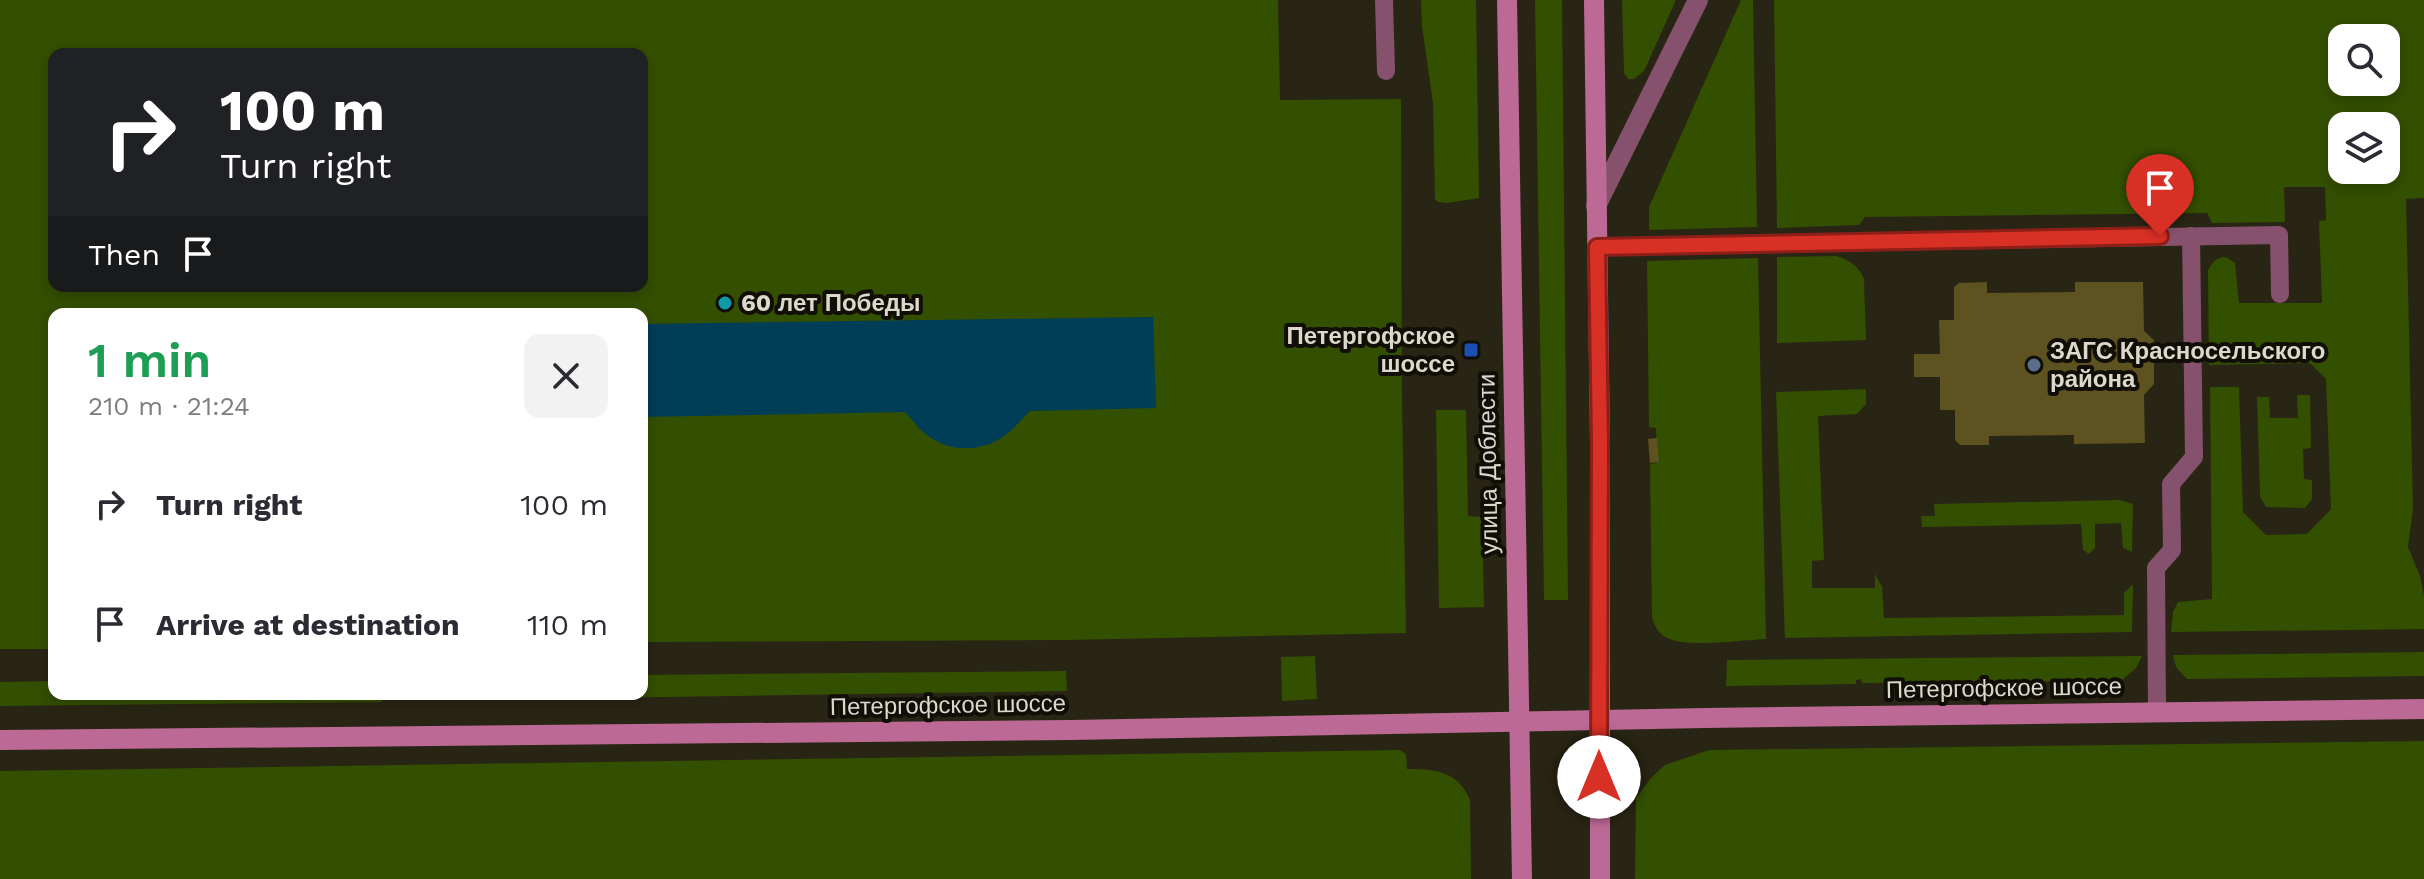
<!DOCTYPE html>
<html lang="en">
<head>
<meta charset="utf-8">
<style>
	:root { --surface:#fff; --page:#f2f2f3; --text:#2b2b33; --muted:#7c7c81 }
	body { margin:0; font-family:"Work Sans",sans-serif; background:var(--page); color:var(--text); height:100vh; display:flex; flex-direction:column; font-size:30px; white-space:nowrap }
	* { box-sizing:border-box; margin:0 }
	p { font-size:26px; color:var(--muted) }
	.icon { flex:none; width:44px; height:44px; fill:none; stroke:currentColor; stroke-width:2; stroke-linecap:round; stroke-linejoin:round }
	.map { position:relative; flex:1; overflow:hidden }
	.panel { position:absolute; left:48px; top:308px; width:600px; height:392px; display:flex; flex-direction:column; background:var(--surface); border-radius:16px; box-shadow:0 4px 12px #0003 }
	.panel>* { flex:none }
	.top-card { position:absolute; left:48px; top:48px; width:600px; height:244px; border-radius:16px; box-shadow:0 4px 12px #0003; background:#202124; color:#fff; overflow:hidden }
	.tools { position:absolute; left:2328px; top:24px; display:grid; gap:16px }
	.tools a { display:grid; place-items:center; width:72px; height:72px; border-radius:16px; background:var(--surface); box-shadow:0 4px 12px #0003; font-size:40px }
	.pin { position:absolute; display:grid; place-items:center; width:68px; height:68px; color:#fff; margin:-82px -34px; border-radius:50% 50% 50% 0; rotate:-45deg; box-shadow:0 0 8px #0007 }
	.pin .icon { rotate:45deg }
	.me { position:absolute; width:88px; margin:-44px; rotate:0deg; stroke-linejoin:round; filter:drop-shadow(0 0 6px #0008) }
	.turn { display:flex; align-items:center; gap:28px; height:168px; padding:0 40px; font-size:36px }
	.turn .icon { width:104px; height:104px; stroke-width:2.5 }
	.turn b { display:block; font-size:56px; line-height:68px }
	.then { display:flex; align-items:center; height:76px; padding:0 40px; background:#0003; gap:16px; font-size:30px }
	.round { display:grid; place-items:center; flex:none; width:84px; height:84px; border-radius:16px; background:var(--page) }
	.overview { display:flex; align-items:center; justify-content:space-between; height:136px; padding:0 40px }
	h1 { font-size:48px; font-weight:600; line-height:60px; color:#1e9e55 }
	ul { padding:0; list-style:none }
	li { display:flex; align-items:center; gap:24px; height:120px; padding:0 40px }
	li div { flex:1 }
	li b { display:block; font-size:30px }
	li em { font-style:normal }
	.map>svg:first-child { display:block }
</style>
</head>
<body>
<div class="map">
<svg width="2424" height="879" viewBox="0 0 2424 879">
	<rect width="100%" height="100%" fill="#292514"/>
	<g fill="#334f00" fill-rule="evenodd">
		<path d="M0 0H1278L1280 100 1401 99 1402 399 1406 633 1066 640 642 642V314H54V649H0ZM54 54H642V286H54Z"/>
		<path d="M1421 0H1476L1479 198 1447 203 1438 202 1435 199 1433 103 1422 26Z"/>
		<path d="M1535 0H1562L1568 600H1544Z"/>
		<path d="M1622 0H1676L1644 71 1634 79H1628L1624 73Z"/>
		<path d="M1741 0H1753L1757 227 1649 230V207Z"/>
		<path d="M1774 0H2424V198L2406 199 2413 509 2408 547 2420 576 2424 596V629L2171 632 2173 612 2178 602 2212 599 2210 387H2239L2243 512 2266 535 2307 534 2331 509 2326 379 2310 363 2209 365 2208 270C2213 262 2216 257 2226 257L2235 263 2239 303H2322L2319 221 2326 220 2325 187H2284L2285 222 2212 223 2207 213 1865 217 1859 225 1777 228ZM2342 38H2386V82H2342ZM2342 126H2386V170H2342Z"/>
		<path d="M1836 256C1849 260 1859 266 1864 279L1866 340 1777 343V257Z"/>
		<path d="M1758 258 1766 639C1743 640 1687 648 1667 638 1659 634 1655 627 1652 618L1650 464 1657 463 1656 428 1649 427 1647 261Z"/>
		<path d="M1866 389V404L1857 414 1818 416 1824 560 1812 561V588H1875V574L1882 587 1884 618 2124 615V593L2133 584 2132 632 1785 638 1776 392Z"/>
		<path d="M2297 395H2310L2311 448 2303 449 2304 479 2312 480V499L2305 508 2266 507 2260 497 2257 397H2269L2270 418H2298Z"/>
		<path d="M1436 410H1466L1468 516 1482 517 1484 607 1439 608Z"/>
		<path d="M2120 500 2133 504 2132 552 2123 548 2121 523 2095 524V548L2089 554 2083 550 2081 524 1922 527 1921 516H1935L1934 504Z"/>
		<path d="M2424 652V676L2187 679 2176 667 2173 655Z"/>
		<path d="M1315 656 1317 699 1282 701 1281 657Z"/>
		<path d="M2142 656 2136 668 2121 681 1862 683 1861 679 1856 680V684L1726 686 1727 660Z"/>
		<path d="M1066 671 1067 691 533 699V694H642V675Z"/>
		<path d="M54 681V694H381L382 702 0 706V682Z"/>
		<path d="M2424 741V879H1635L1636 798 1651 778 1665 765 1709 750Z"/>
		<path d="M1400 750 1406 754 1407 769C1435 769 1458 771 1470 800L1471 879H0V771Z"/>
	</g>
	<path fill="#003d56" d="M1153 317 1156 408 1030 411C1022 418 1016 427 1008 433 985 452 951 454 927 435 918 429 913 420 905 412L642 417V324Z"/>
	<g fill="#5d5220">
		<path d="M1987 282V293L2075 292V282H2143L2144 331 2154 340V384L2144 395 2145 443 2074 444V435L1989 436V445H1960L1955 440V410H1940V377H1914V354H1940L1939 320H1954V287L1959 283Z"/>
		<path d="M1657 438 1659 462 1650 463 1648 439Z"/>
	</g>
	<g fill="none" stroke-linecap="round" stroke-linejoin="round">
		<g stroke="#86516d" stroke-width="18">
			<path d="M1384 0 1386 71"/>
			<path d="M1597 247 2279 235 2280 294"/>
			<path d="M2157 712 2156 568 2172 550 2171 484 2194 457 2191 236"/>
		</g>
		<path stroke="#86516d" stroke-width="20" d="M1596 206 1698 0"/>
		<g stroke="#bd6995" stroke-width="20">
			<path d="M1507 0 1522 879"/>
			<path d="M1594 0 1600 441V879"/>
			<path d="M0 740 1071 730 1705 718 2424 709"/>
		</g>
	</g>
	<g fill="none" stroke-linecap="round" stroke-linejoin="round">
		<g stroke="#8d1f18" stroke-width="20">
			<path id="route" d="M1599 777 1600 441 1597 247 2160 236"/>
		</g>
		<use href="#route" stroke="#d93025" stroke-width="14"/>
	</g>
	<circle fill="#0f9aa8" stroke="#100e07" stroke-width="3" cx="725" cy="303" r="8"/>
	<rect fill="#1a4fb4" stroke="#100e07" stroke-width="3" x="1463" y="342" width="16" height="16" rx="4"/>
	<circle fill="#5c6f8a" stroke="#100e07" stroke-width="3" cx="2034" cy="365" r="8"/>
	<g text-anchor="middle" stroke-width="8" stroke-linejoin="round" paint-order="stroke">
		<g font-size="24" font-weight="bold" fill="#dbd9ce" stroke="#100e07" text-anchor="start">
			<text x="741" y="311">60 лет Победы</text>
			<text x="1455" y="344" text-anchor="end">Петергофское<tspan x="1455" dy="28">шоссе</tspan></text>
			<text x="2050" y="359">ЗАГС Красносельского<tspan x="2050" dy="28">района</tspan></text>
		</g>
		<g font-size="24" fill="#dbd9ce" stroke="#100e07">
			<text transform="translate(1488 464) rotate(-91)" y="8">улица Доблести</text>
			<text transform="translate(2004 688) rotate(-1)" y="8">Петергофское шоссе</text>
			<text transform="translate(948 705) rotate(-1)" y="8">Петергофское шоссе</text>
		</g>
	</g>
</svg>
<div class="tools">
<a><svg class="icon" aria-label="search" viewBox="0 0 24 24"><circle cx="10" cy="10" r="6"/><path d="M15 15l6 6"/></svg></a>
<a><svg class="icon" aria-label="layers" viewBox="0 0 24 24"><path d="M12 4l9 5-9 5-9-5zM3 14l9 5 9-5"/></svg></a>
</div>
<div class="pin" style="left:2160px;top:236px;background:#d93025"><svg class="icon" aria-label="arrive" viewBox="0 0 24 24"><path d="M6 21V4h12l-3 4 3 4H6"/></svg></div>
<svg class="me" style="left:1599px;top:777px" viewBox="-20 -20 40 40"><circle r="19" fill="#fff"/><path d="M0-13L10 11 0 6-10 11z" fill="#d93025"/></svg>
<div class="top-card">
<div class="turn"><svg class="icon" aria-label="right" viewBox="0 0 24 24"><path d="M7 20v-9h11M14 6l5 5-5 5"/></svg><div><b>100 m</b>Turn right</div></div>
<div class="then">Then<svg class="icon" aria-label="arrive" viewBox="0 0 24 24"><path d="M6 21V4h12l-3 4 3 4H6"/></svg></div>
</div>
<section class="panel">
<div class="overview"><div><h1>1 min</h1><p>210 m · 21:24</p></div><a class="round"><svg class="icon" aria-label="close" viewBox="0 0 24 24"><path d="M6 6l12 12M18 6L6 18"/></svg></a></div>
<ul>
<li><svg class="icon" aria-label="right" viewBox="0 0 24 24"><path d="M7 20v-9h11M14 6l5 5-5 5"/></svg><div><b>Turn right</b></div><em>100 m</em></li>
<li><svg class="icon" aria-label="arrive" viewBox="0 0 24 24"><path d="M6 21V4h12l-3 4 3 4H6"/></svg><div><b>Arrive at destination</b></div><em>110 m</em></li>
</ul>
</section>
</div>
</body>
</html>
